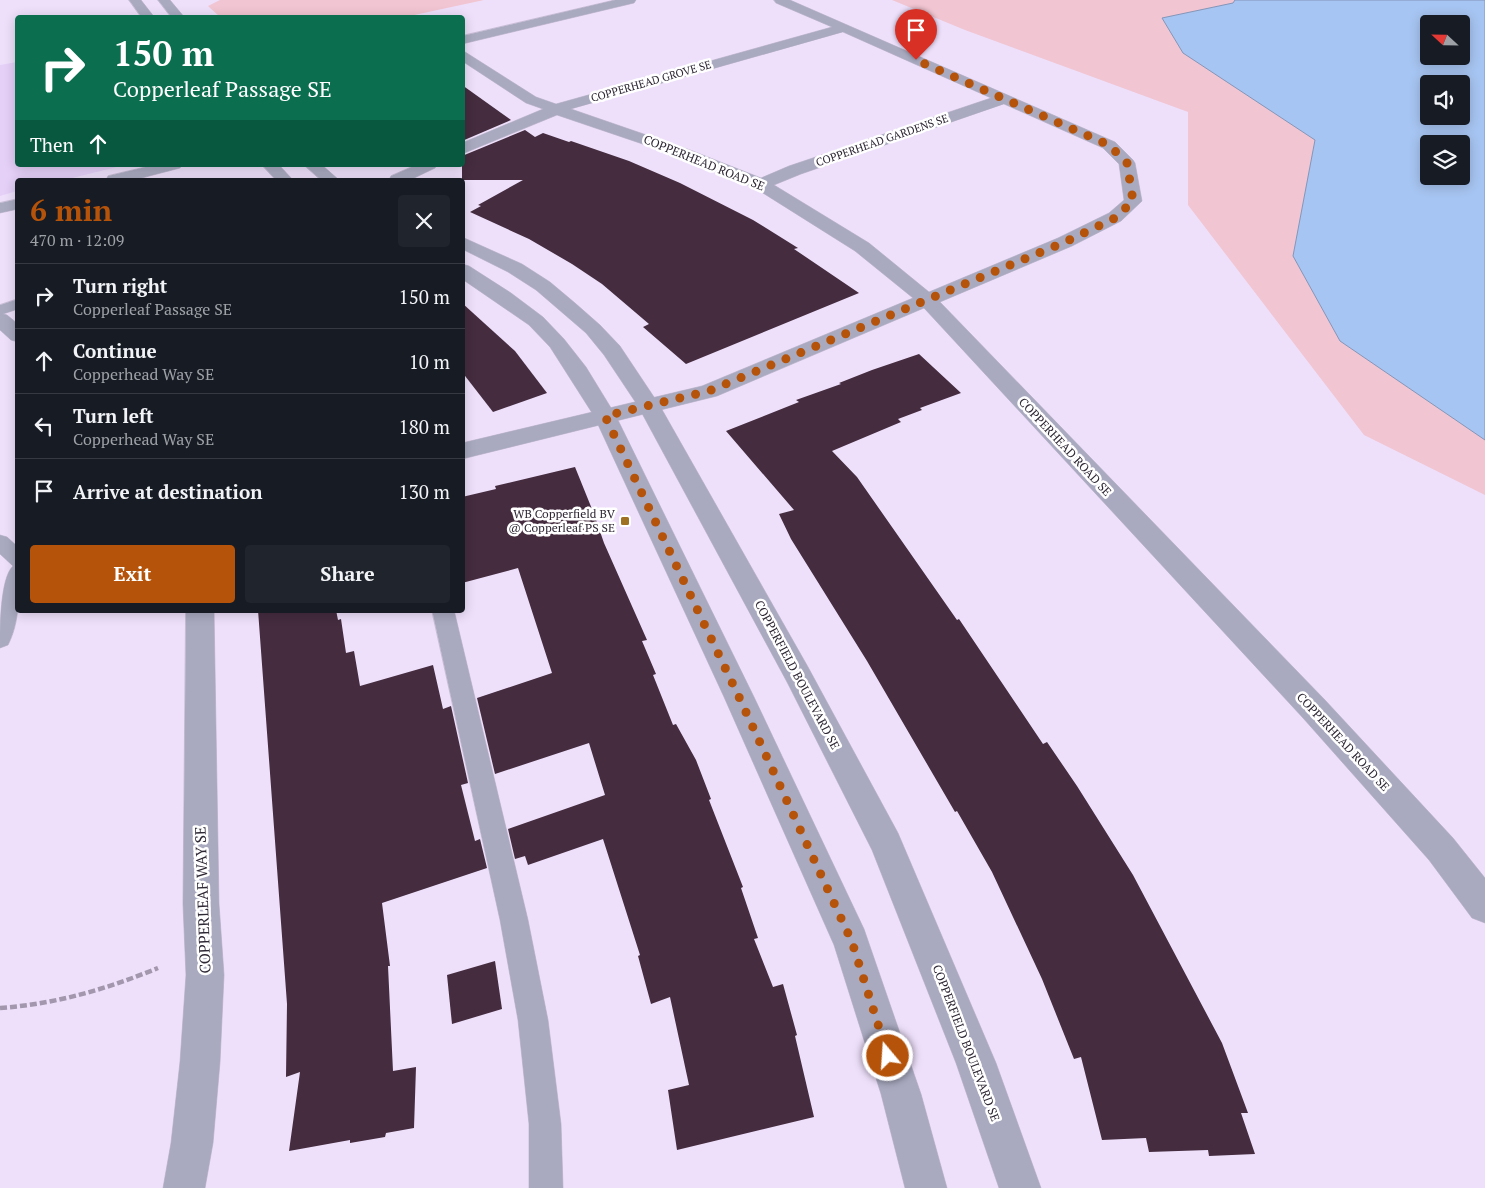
<!DOCTYPE html>
<html lang="en">
<head>
<meta charset="utf-8">
<style>
	:root { --surface:#171b24; --page:#20242c; --text:#f1f3f6; --muted:#9ea1a6; --line:#363941; --accent:#b45309 }
	body { margin:0; font-family:"PT Serif",serif; background:var(--page); color:var(--text); height:100vh; display:flex; flex-direction:column; font-size:19px; white-space:nowrap }
	* { box-sizing:border-box; margin:0 }
	p { font-size:16px; color:var(--muted) }
	.icon { flex:none; width:28px; height:28px; fill:none; stroke:currentColor; stroke-width:2; stroke-linecap:round; stroke-linejoin:round }
	.map { position:relative; flex:1; overflow:hidden }
	.panel { position:absolute; left:15px; top:178px; width:450px; height:435px; display:flex; flex-direction:column; background:var(--surface); border-radius:5px; box-shadow:0 2px 12px #0003 }
	.panel>* { flex:none }
	.banner { position:absolute; left:15px; top:15px; width:450px; height:152px; border-radius:5px; box-shadow:0 2px 12px #0003; background:#0b6e4f; color:#fff; overflow:hidden }
	.needle { width:32px; rotate:292deg }
	.tools { position:absolute; left:1420px; top:15px; display:grid; gap:10px }
	.tools a { display:grid; place-items:center; width:50px; height:50px; border-radius:5px; background:var(--surface); box-shadow:0 2px 12px #0003; font-size:25px }
	.pin { position:absolute; display:grid; place-items:center; width:42px; height:42px; color:#fff; margin:-51px -21px; border-radius:50% 50% 50% 0; rotate:-45deg; box-shadow:0 0 5px #0007 }
	.pin .icon { rotate:45deg }
	.me { position:absolute; width:55px; margin:-28px; rotate:342deg; stroke-linejoin:round; filter:drop-shadow(0 0 4px #0008) }
	.turn { display:flex; align-items:center; gap:18px; height:105px; padding:0 15px; font-size:22px }
	.turn .icon { width:65px; height:65px; stroke-width:2.5 }
	.turn b { display:block; font-size:35px; line-height:42px }
	.then { display:flex; align-items:center; height:48px; padding:0 15px; background:#0003; gap:10px; font-size:19px }
	.round { display:grid; place-items:center; flex:none; width:52px; height:52px; border-radius:5px; background:var(--page) }
	.head { display:flex; align-items:center; justify-content:space-between; height:85px; padding:0 15px }
	h1 { font-size:30px; font-weight:600; line-height:38px; color:var(--accent) }
	.primary-button { display:flex; gap:10px; margin-top:auto; padding:10px 15px }
	.primary-button a { flex:1; height:58px; border-radius:5px; background:var(--accent); color:#fff; font-size:20px; font-weight:600; line-height:58px; text-align:center }
	.primary-button a+a { background:var(--page); color:var(--text) }
	ul { padding:0; list-style:none }
	li { display:flex; align-items:center; gap:15px; height:65px; padding:0 15px; border-top:1px solid var(--line) }
	li div { flex:1 }
	li b { display:block; font-size:19px }
	li em { font-style:normal }
	.map>svg:first-child { display:block }
</style>
</head>
<body>
<div class="map">
<svg width="1485" height="1188" viewBox="0 0 1485 1188">
	<rect width="100%" height="100%" fill="#eee0fb"/>
	<path fill="#e5d0f8" d="M17 62 18 165H125L64 180H18L17 191 0 196V65Z"/>
	<g fill="#f1c5d1" fill-rule="evenodd">
		<path d="M220 0H484L405 17H220L208 6Z"/>
		<path d="M892 0H1485V495L1364 435 1188 205V112L965 30ZM1429 24H1461V56H1429ZM1429 84H1461V116H1429ZM1429 144H1461V176H1429Z"/>
	</g>
	<path fill="#a7c5f2" stroke="#8396b9" fill-rule="evenodd" d="M1235 0H1485V440L1340 341 1293 256 1315 140 1183 53 1162 18 1233 3ZM1429 24H1461V56H1429ZM1429 84H1461V116H1429ZM1429 144H1461V176H1429Z"/>
	<g fill="#452c3f">
		<path d="M462 85 511 120 462 141Z"/>
		<path d="M525 130 535 137 543 133 569 142 571 141 629 161 680 183 753 220 798 248 794 249 859 293 686 364 643 327 649 324 602 284 572 264 529 239 470 212 481 206 478 205 523 180H462V156Z"/>
		<path d="M462 303 515 351 547 393 493 412 462 372Z"/>
		<path d="M919 354 961 393 920 408 922 410 898 419 901 422 832 451 857 477 957 620 959 619 1043 744 1047 742 1077 786 1133 875 1222 1043 1248 1113H1241L1255 1154 1209 1156 1208 1150 1149 1152 1146 1138 1102 1140 1081 1057 1074 1059 1042 979 992 872 957 811 955 812 867 661 791 539 779 514 794 510 726 431 799 402 796 400 841 384 839 383 872 370Z"/>
		<path d="M575 467 594 514 604 543 647 640 642 641 656 674 653 675 673 725 676 724 696 760 711 799 709 800 743 887 741 888 758 938 754 939 773 987 783 984 797 1035 795 1036 814 1117 677 1150 668 1090 689 1085 670 997 651 1004 638 956 640 955 603 839 528 865 525 856 515 859 508 829 605 795 589 743 495 774 477 698 552 673 518 568 462 583V497L496 489 495 486Z"/>
		<path d="M258 610H336L338 620 341 619 346 653 354 651 360 686 433 665 443 709 451 706 468 783 461 785 475 841 480 839 487 868 382 903 390 966H388L393 1071 416 1067 414 1128 386 1133 385 1137 350 1143V1140L289 1151 300 1072 286 1077 287 1004Z"/>
		<path d="M495 961 502 1009 452 1024 447 975Z"/>
	</g>
	<g fill="none" stroke-linecap="round" stroke-linejoin="round">
		<g stroke="#cbbfd7" stroke-width="1">
			<g id="service">
				<path d="M18 299V309L0 315V305Z"/>
				<path d="M0 535 7 537 18 547C18 580 23 616 8 645L0 648C0 629 0 578 13 566L0 554Z"/>
				<path d="M432 610H454L528 920 548 1020 561 1124 563 1188H529V1124L518 1020 500 920Z"/>
			</g>
		</g>
		<g stroke="#cbbfd7" stroke-width="1">
			<g id="minor">
				<path d="M615 0H636L634 3 462 44V36Z"/>
				<path d="M774 0H790L1115 142 1133 160 1135 163 1142 201 1121 221 1072 246 940 302 1325 700 1453 838 1485 878V923L1472 918 1429 860 1303 718 924 308 717 396 462 459V443L702 386 913 298 855 251 755 188 678 156 557 115 462 154V143L543 109 526 103 462 61V50L536 97 556 104 832 27 776 3ZM843 32 991 98 789 166 761 178 690 150 571 109ZM1004 104 1103 148 1119 164 1124 200 1109 213 1058 238 929 292 869 243 774 185 801 174Z"/>
				<path d="M154 165H182L180 168 134 180H106L108 176Z"/>
				<path d="M416 165H437L435 168 410 180H389L391 176Z"/>
				<path d="M18 199V209L0 213V203Z"/>
				<path d="M0 313 7 315 18 324V342L11 340 0 330Z"/>
				<path d="M186 610H214L219 904 224 975 220 1062 213 1143 205 1188H163L171 1143 180 1062 186 975 183 904Z"/>
			</g>
		</g>
		<g stroke="#cbbfd7" stroke-width="1">
			<g id="tertiary">
				<path d="M129 0H141L155 18H142Z"/>
				<path d="M158 0H170L185 18H172Z"/>
				<path d="M262 165H279L293 180H276Z"/>
				<path d="M304 165H322L339 180H321Z"/>
				<path d="M462 237 522 264 550 282 575 303 600 325 620 346 660 406 808 667 898 833 996 1063 1041 1188H999L956 1063 872 850 787 682 638 406 604 355 586 333 536 290 508 272 462 249Z"/>
				<path d="M462 264 469 266 511 293 543 317 564 339 586 367 616 416 754 697 864 929 921 1094 947 1188H905L881 1094 834 945 724 697 594 416 550 347 529 325 462 279Z"/>
			</g>
		</g>
		<path stroke="#a297ac" stroke-width="4.5" stroke-dasharray="7 3" stroke-linecap="butt" d="M0 1008C56 1004 107 989 158 968"/>
		<use href="#service" fill="#a9aac0" fill-rule="evenodd"/>
		<use href="#minor" fill="#a9aac0" fill-rule="evenodd"/>
		<use href="#tertiary" fill="#a9aac0" fill-rule="evenodd"/>
	</g>
	<g fill="none" stroke-linecap="round" stroke-linejoin="round">
		<path stroke="#b45309" stroke-width="9" stroke-dasharray="0 16.2" d="M888 1056 852 942 739 697 605 416 709 391 1065 242 1115 218 1133 201 1127 163 1109 145 916 60"/>
	</g>
	<rect fill="#9f7123" stroke="#fff" stroke-width="2" x="620" y="516" width="10" height="10" rx="2.5"/>
	<g text-anchor="middle" stroke-width="5" stroke-linejoin="round" paint-order="stroke">
		<g font-size="11" fill="#2e2734" stroke="#fff">
			<text transform="translate(651 81) rotate(-16)" y="4">COPPERHEAD GROVE SE</text>
			<text transform="translate(882 140) rotate(-19)" y="4">COPPERHEAD GARDENS SE</text>
		</g>
		<g font-size="12" fill="#2e2734" stroke="#fff">
			<text transform="translate(704 163) rotate(22)" y="4">COPPERHEAD ROAD SE</text>
			<text transform="translate(1065 447) rotate(47)" y="4">COPPERHEAD ROAD SE</text>
			<text transform="translate(797 675) rotate(62)" y="4">COPPERFIELD BOULEVARD SE</text>
			<text transform="translate(1343 742) rotate(47)" y="4">COPPERHEAD ROAD SE</text>
			<text transform="translate(966 1043) rotate(69)" y="4">COPPERFIELD BOULEVARD SE</text>
		</g>
		<g font-size="12" fill="#2e2734" stroke="#fff" text-anchor="end">
			<text x="615" y="518">WB Copperfield BV<tspan x="615" dy="14">@ Copperleaf PS SE</tspan></text>
		</g>
		<g font-size="15" fill="#2e2734" stroke="#fff">
			<text transform="translate(203 900) rotate(-92)" y="5">COPPERLEAF WAY SE</text>
		</g>
	</g>
</svg>
<div class="tools">
<a><svg class="needle" viewBox="-14 -14 28 28"><path d="M0-13l5 13h-10z" fill="#e53935"/><path d="M0 13l5-13h-10z" fill="#9ea1a6"/></svg></a>
<a><svg class="icon" aria-label="sound" viewBox="0 0 24 24"><path d="M4 9h4l5-4v14l-5-4H4zM17 9q2 3 0 6"/></svg></a>
<a><svg class="icon" aria-label="layers" viewBox="0 0 24 24"><path d="M12 4l9 5-9 5-9-5zM3 14l9 5 9-5"/></svg></a>
</div>
<div class="pin" style="left:916px;top:60px;background:#d93025"><svg class="icon" aria-label="arrive" viewBox="0 0 24 24"><path d="M6 21V4h12l-3 4 3 4H6"/></svg></div>
<svg class="me" style="left:888px;top:1056px" viewBox="-20 -20 40 40"><circle r="17" fill="#b45309" stroke="#fff" stroke-width="3"/><path d="M0-11L8 9 0 5-8 9z" fill="#fff"/></svg>
<div class="banner">
<div class="turn"><svg class="icon" aria-label="right" viewBox="0 0 24 24"><path d="M7 20v-9h11M14 6l5 5-5 5"/></svg><div><b>150 m</b>Copperleaf Passage SE</div></div>
<div class="then">Then<svg class="icon" aria-label="ahead" viewBox="0 0 24 24"><path d="M12 20V5M6 11l6-6 6 6"/></svg></div>
</div>
<section class="panel">
<div class="head"><div><h1>6 min</h1><p>470 m · 12:09</p></div><a class="round"><svg class="icon" aria-label="close" viewBox="0 0 24 24"><path d="M6 6l12 12M18 6L6 18"/></svg></a></div>
<ul>
<li><svg class="icon" aria-label="right" viewBox="0 0 24 24"><path d="M7 20v-9h11M14 6l5 5-5 5"/></svg><div><b>Turn right</b><p>Copperleaf Passage SE</p></div><em>150 m</em></li>
<li><svg class="icon" aria-label="ahead" viewBox="0 0 24 24"><path d="M12 20V5M6 11l6-6 6 6"/></svg><div><b>Continue</b><p>Copperhead Way SE</p></div><em>10 m</em></li>
<li><svg class="icon" aria-label="left" viewBox="0 0 24 24"><path d="M17 20v-9H6M10 6l-5 5 5 5"/></svg><div><b>Turn left</b><p>Copperhead Way SE</p></div><em>180 m</em></li>
<li><svg class="icon" aria-label="arrive" viewBox="0 0 24 24"><path d="M6 21V4h12l-3 4 3 4H6"/></svg><div><b>Arrive at destination</b></div><em>130 m</em></li>
</ul>
<div class="primary-button"><a>Exit</a><a>Share</a></div>
</section>
</div>
</body>
</html>
